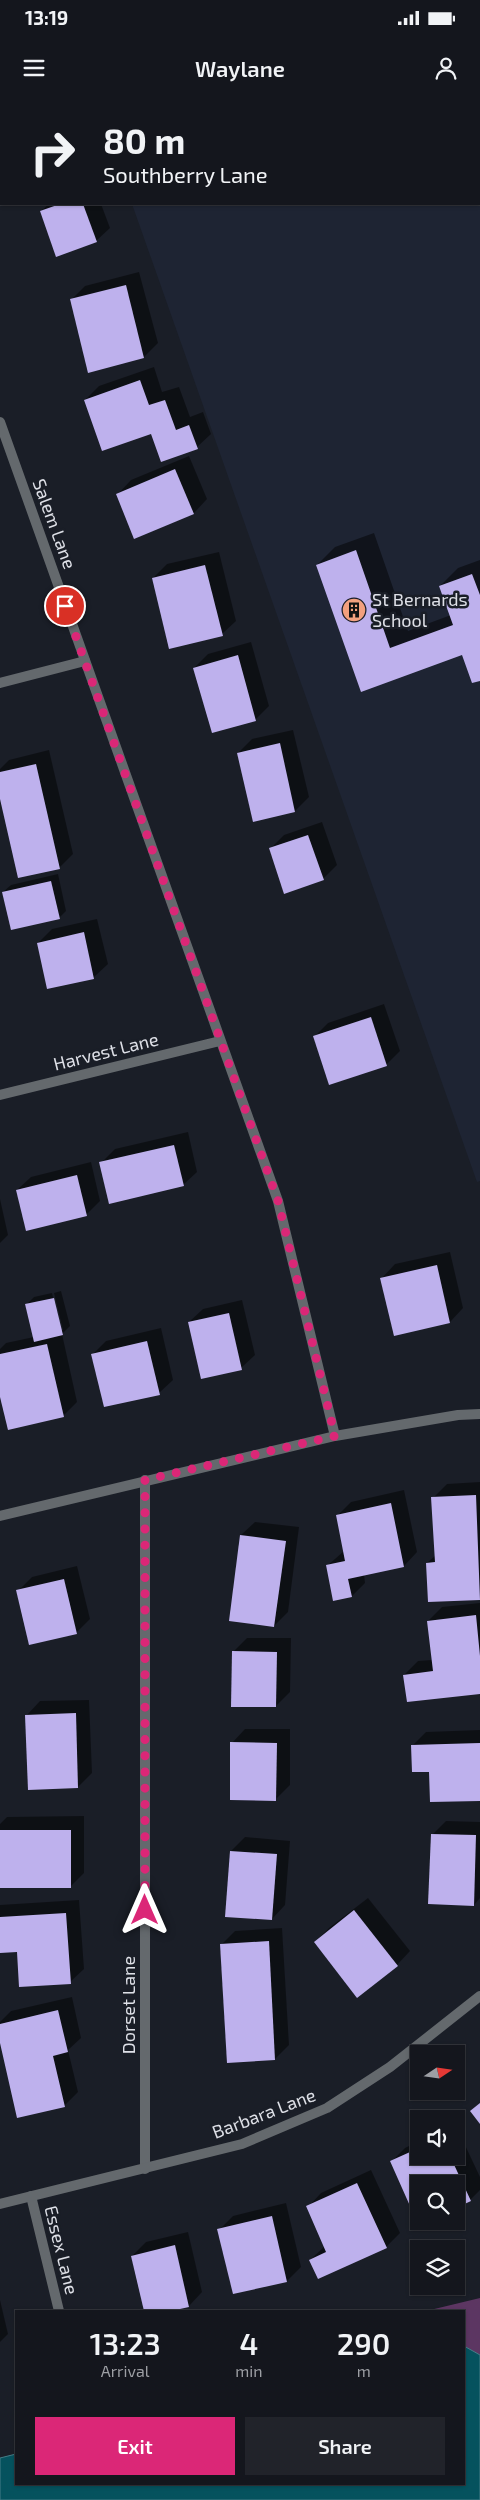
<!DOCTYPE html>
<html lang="en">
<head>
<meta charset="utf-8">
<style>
	:root { --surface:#14161d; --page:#21232a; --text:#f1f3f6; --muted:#9d9fa4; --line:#33353b; --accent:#db2777 }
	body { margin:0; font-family:"Exo 2",sans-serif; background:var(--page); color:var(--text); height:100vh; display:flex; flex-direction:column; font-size:19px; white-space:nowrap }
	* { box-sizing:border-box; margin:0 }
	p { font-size:16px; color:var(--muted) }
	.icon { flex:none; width:28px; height:28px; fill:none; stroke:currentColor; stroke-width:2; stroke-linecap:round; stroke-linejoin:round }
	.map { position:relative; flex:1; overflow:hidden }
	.details { position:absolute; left:15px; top:2210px; width:450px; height:175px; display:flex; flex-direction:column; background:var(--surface); border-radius:0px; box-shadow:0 1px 4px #0004,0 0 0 1px var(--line) }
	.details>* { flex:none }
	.guide { position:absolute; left:0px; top:0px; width:480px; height:105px; box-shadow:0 1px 4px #0004,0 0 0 1px var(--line); background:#14161d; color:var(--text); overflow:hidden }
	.needle { width:32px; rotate:77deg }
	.tools { position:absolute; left:410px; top:1945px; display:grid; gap:10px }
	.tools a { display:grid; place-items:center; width:55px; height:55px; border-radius:0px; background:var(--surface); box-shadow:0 1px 4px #0004,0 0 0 1px var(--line); font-size:25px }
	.pin { position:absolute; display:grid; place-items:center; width:42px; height:42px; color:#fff; margin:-21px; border:2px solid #fff; border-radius:50%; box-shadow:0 1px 5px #0007 }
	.me { position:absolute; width:55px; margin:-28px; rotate:0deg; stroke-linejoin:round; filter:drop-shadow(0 0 4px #0008) }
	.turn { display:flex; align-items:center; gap:18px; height:105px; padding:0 20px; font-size:22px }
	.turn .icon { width:65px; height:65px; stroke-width:2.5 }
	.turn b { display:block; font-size:35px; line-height:42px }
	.eta { display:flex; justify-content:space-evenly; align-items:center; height:85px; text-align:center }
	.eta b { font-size:30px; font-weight:600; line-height:35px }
	.button { display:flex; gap:10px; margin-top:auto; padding:10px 20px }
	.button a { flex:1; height:58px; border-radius:0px; background:var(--accent); color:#fff; font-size:20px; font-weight:600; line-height:58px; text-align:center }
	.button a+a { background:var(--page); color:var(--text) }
	.status { display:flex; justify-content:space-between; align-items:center; height:35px; padding:0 25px; background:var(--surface); direction:ltr }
	.status svg { height:14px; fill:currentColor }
	header { display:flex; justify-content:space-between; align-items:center; height:65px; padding:0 20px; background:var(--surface); font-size:22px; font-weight:600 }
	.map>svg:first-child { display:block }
</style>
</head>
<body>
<div class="status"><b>13:19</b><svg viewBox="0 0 49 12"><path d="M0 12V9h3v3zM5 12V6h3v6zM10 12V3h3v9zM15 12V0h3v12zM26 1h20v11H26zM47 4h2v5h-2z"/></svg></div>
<header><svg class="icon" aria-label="menu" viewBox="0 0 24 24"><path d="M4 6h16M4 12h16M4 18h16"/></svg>Waylane<svg class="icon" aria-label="person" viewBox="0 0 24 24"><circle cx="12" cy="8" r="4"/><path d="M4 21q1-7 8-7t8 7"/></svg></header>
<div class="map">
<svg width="480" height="2400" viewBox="0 0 480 2400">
	<rect width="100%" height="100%" fill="#1a1e27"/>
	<path fill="#1e2433" d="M96 0H480V1081L477 1082 132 104H479V1Z"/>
	<path fill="#5c3662" d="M480 2198V2285L464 2276V2211H426Z"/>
	<path fill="#05525e" stroke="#467d87" d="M464 2246 480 2255V2400H0V2358L16 2354V2384H464Z"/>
	<g fill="#0007">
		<path d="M19 0H58L59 1H17Z"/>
		<path d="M49 104H101L110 128 96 141 41 111Z"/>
		<path d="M139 172 158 243 144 257 71 200 85 186Z"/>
		<path d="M154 267 162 292 179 287 190 317 203 312 211 334 197 347 152 332 85 300 99 286Z"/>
		<path d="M189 356 207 399 194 413 118 394 131 380Z"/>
		<path d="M374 433 408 531 451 515 440 486 458 468 480 460V579L463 554 361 590 317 465 335 447Z"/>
		<path d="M219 452 236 521 222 534 153 478 167 464Z"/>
		<path d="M251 542 269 606 255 620 194 568 208 554Z"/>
		<path d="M293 630 309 697 295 711 254 720 238 653 252 639Z"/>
		<path d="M49 650 73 754 59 768 0 694V669L9 660Z"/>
		<path d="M322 722 337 765 323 779 270 749 284 735Z"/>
		<path d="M58 774 66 811 59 818 3 792 11 785Z"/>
		<path d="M97 819 108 864 94 877 48 888 38 843 52 829Z"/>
		<path d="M384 904 400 951 386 965 314 937 328 923Z"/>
		<path d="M188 1032 197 1072 183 1085 101 1063 115 1049Z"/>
		<path d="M91 1062 100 1101 86 1115 17 1090 31 1077Z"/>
		<path d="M0 1099 8 1135 0 1143Z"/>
		<path d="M450 1152 463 1208 450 1222 382 1178 395 1164Z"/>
		<path d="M61 1191 70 1226 62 1234 77 1302 64 1315 0 1291V1249L6 1243 34 1237 26 1205 34 1197 52 1193 60 1230H63L54 1193Z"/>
		<path d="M242 1200 255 1255 241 1268 189 1222 203 1209Z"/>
		<path d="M161 1228 173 1280 159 1293 93 1254 106 1241Z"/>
		<path d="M480 1382V1498L429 1501 427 1463 436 1455 433 1398 447 1384Z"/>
		<path d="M404 1390 417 1452 404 1466 364 1474 365 1483 352 1496 327 1466 344 1451 337 1416 351 1402Z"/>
		<path d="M255 1422 299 1427 288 1512 274 1526 241 1435Z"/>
		<path d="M77 1466 90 1519 76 1533 18 1491 32 1477Z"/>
		<path d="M480 1503V1593L404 1575 418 1561 432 1560 428 1521 442 1507Z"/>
		<path d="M247 1538H291L290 1592 276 1606 233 1552Z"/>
		<path d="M89 1600 92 1673 78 1687 27 1615 40 1601Z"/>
		<path d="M245 1629H290V1685L276 1699 232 1643Z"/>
		<path d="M480 1630V1699L430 1670 412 1646 426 1632Z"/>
		<path d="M84 1716V1773L70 1787H0V1724L7 1717Z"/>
		<path d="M446 1721 480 1722V1798L474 1805 432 1735Z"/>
		<path d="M245 1737 290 1741 285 1805 272 1819 231 1751Z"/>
		<path d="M368 1798 410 1851 397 1865 315 1842 329 1828Z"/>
		<path d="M79 1800 84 1869 70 1882 18 1850 0 1852V1805Z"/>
		<path d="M282 1828 289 1945 275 1959 221 1845 235 1831Z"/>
		<path d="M72 1897 81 1938 68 1950 78 1992 64 2006 0 1938V1922L11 1911Z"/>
		<path d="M456 2026 480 2077V2090L470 2100 456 2084 391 2062 405 2048 419 2041V2056H456Z"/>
		<path d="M371 2070 400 2133 386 2147 310 2160 325 2146 308 2107 321 2093Z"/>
		<path d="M286 2103 301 2167 287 2181 234 2193 219 2130 233 2116Z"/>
		<path d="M188 2132 202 2192 189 2206 166 2211H145L132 2156 146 2142Z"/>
		<path d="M0 2200 8 2234 0 2242Z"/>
	</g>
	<g fill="#beb1ed">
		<path d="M60 104H83L97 142 56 157 40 111Z"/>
		<path d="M126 185 144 258 88 273 70 199Z"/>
		<path d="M140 280 149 305 165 300 176 330 189 325 198 349 161 362 151 334 102 351 84 300Z"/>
		<path d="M175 369 194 414 134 439 116 394Z"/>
		<path d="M356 450 390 548 453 525 439 486 472 474 480 495V581L472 583 462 555 361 592 316 465Z"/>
		<path d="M205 465 223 536 169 549 152 478Z"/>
		<path d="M238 555 256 621 212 633 193 568Z"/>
		<path d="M280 643 295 712 253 722 237 653Z"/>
		<path d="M36 664 60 769 18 778 0 699V672Z"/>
		<path d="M308 735 324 780 284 794 269 748Z"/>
		<path d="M51 781 60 819 11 830 2 792Z"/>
		<path d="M84 832 94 879 47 889 37 843Z"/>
		<path d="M371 917 387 966 329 985 313 936Z"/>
		<path d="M174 1045 184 1086 109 1104 99 1062Z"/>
		<path d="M77 1075 87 1116 26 1131 16 1090Z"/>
		<path d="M437 1165 450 1223 394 1236 380 1178Z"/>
		<path d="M54 1198 63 1235 34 1242 25 1204Z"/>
		<path d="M229 1213 242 1270 201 1279 188 1222Z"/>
		<path d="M147 1241 160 1295 104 1307 91 1254Z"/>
		<path d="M47 1244 64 1317 8 1330 0 1297V1254Z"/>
		<path d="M476 1395 480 1500 428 1502 426 1463 435 1462 431 1397Z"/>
		<path d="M391 1403 404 1467 348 1479 352 1497 333 1501 326 1465 345 1461 336 1415Z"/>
		<path d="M240 1435 286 1441 274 1527 229 1521Z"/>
		<path d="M64 1479 77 1534 29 1545 16 1490Z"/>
		<path d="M476 1515 480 1556V1594L407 1602 403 1575 433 1571 427 1521Z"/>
		<path d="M232 1551 277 1552 276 1607H231Z"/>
		<path d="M76 1613 78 1688 28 1690 25 1615Z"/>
		<path d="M230 1642 277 1643 276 1701 230 1700Z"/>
		<path d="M480 1643V1701L430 1702 429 1672H412L411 1645Z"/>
		<rect x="0" y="1730" width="71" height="58"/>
		<path d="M431 1734 476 1735 474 1806 428 1804Z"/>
		<path d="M230 1751 277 1754 272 1820 225 1817Z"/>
		<path d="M354 1810 398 1866 357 1898 314 1842Z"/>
		<path d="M66 1813 71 1884 19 1887 17 1852 0 1853V1817Z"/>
		<path d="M269 1841 275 1960 227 1963 220 1844Z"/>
		<path d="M58 1910 68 1952 53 1956 65 2007 17 2018 0 1943V1924Z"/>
		<path d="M480 2003V2024L470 2011Z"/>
		<path d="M419 2048V2056H450L471 2101 456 2108V2084H419V2102L410 2106 390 2061Z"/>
		<path d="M357 2083 387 2148 318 2179 309 2160 326 2152 306 2106Z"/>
		<path d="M272 2116 287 2182 233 2194 217 2129Z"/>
		<path d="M175 2145 189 2207 171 2211H144L131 2156Z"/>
	</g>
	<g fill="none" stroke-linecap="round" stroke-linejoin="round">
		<g stroke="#64696d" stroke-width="10">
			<path d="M0 322 278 1101 335 1336"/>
			<path d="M0 583 85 561"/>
			<path d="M0 995 220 941"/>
			<path d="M145 1380V2069"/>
			<path d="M0 1416 335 1336 458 1315 480 1314"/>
			<path d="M31 2096 59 2211"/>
			<path d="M0 2104 242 2044 327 2008 390 1967 480 1896"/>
		</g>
	</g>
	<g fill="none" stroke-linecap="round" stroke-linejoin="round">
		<path stroke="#db2777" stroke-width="9" stroke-dasharray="0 16.2" d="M65 506 278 1101 335 1336 145 1380V1810"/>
	</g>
	<defs>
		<g id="building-disc" transform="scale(1.25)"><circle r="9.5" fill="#f2a07e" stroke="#1a1e27"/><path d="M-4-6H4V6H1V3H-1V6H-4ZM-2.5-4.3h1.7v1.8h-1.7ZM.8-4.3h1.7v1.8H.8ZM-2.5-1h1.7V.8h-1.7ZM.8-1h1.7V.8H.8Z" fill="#111"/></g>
	</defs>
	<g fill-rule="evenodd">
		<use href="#building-disc" x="354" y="510"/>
	</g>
	<g text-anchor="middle" stroke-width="5" stroke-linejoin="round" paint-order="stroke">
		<g font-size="18" fill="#dee0e7" stroke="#1a1e27">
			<text transform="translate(54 424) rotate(70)" y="6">Salem Lane</text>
			<text transform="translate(106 952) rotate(-14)" y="6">Harvest Lane</text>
			<text transform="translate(129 1905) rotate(-90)" y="6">Dorset Lane</text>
			<text transform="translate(264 2014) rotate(-21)" y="6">Barbara Lane</text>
			<text transform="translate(61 2150) rotate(76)" y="6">Essex Lane</text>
		</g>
		<g font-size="18" fill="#dee0e7" stroke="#1a1e27" text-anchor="start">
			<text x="372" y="506">St Bernards<tspan x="372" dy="21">School</tspan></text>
		</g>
	</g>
</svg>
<div class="tools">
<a><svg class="needle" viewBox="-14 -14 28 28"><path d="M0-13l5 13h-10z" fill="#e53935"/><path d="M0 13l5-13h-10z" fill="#9d9fa4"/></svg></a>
<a><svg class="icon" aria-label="sound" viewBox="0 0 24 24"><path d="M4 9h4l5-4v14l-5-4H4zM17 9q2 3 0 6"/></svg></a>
<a><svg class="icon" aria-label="search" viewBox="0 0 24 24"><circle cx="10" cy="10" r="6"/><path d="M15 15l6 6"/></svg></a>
<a><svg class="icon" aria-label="layers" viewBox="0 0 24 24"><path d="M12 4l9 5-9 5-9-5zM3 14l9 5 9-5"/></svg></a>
</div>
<div class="pin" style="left:65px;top:506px;background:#d93025"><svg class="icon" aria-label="arrive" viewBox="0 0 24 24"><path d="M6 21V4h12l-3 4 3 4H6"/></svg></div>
<svg class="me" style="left:145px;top:1810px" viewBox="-20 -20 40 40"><path d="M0-17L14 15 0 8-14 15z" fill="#db2777" stroke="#fff" stroke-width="4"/></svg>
<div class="guide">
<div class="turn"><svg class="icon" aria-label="right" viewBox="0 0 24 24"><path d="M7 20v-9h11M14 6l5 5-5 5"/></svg><div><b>80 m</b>Southberry Lane</div></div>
</div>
<section class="details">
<div class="eta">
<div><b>13:23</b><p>Arrival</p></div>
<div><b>4</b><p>min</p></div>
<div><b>290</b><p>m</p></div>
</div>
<div class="button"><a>Exit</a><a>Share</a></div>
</section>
</div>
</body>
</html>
